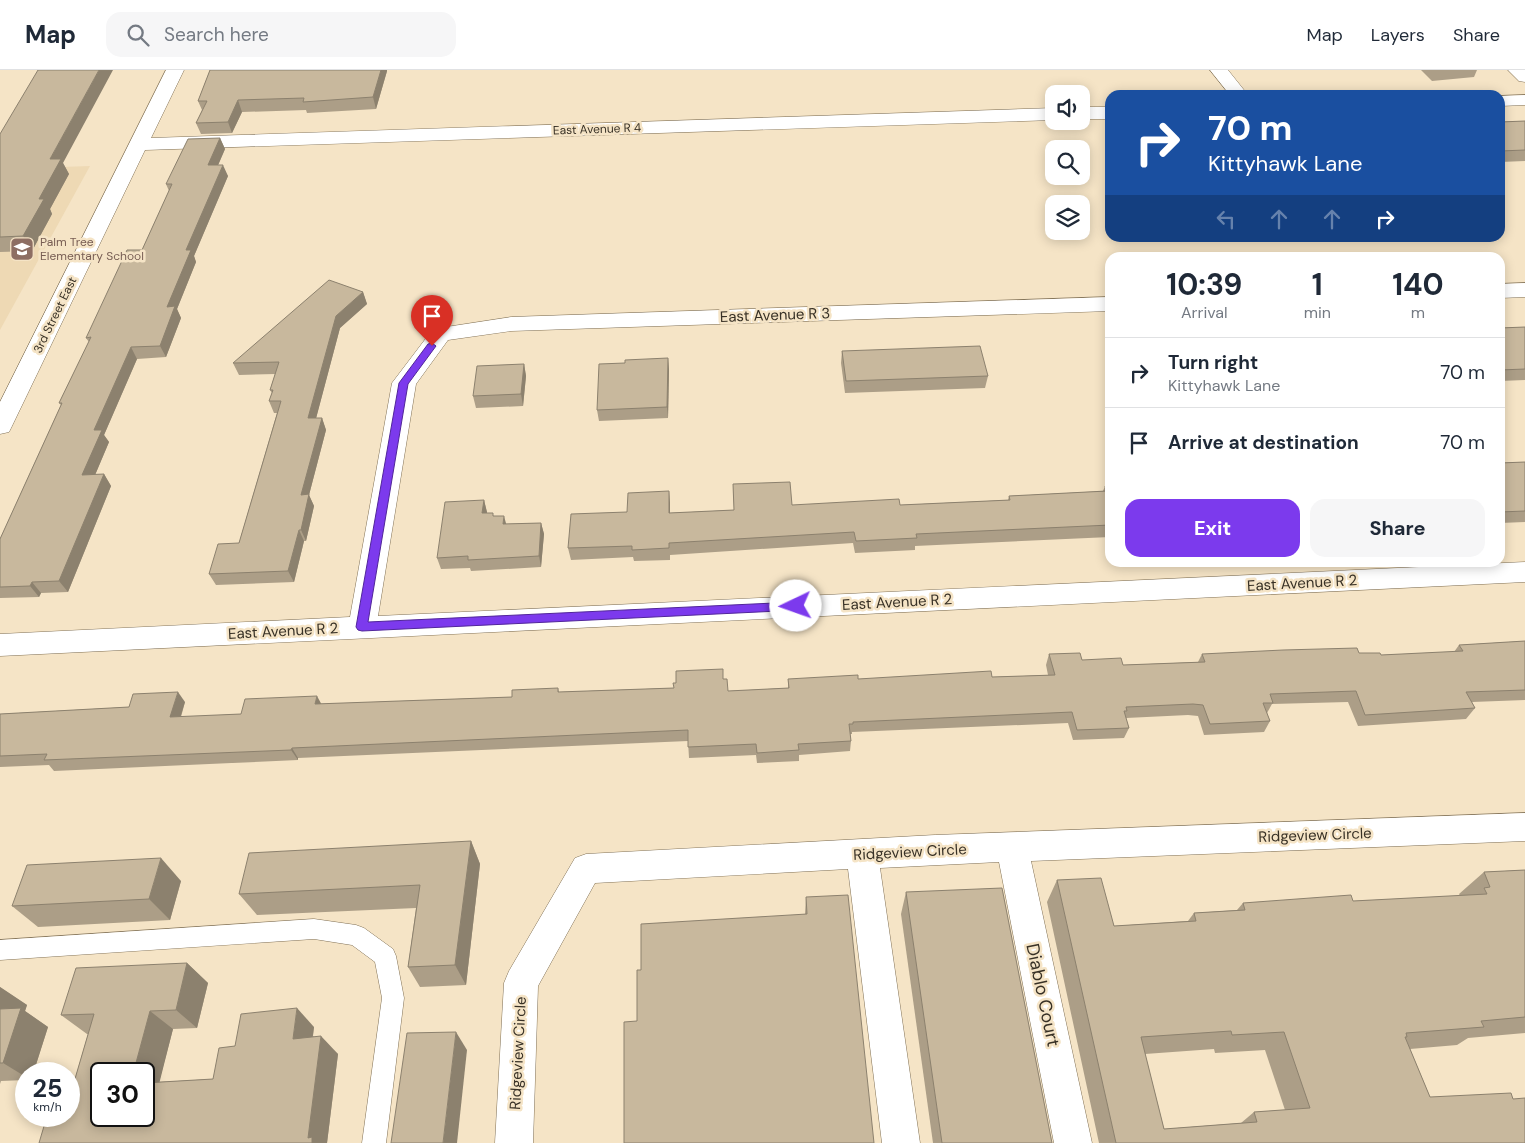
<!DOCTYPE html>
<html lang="en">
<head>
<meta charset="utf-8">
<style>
	:root { --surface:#fff; --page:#f6f6f7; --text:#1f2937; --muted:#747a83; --line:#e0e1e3; --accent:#7c3aed }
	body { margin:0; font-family:"DM Sans",sans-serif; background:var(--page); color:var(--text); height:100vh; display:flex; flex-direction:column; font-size:19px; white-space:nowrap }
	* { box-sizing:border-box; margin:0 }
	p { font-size:16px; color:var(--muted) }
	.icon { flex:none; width:28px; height:28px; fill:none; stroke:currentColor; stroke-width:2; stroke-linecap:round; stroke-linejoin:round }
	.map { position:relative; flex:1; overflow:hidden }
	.sheet { position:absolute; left:1105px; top:182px; width:400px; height:315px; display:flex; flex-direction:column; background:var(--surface); border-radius:15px; box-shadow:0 2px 12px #0003 }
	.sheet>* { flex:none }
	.hud { position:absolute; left:1105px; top:20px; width:400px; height:152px; border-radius:15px; box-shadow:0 2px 12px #0003; background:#1a4fa0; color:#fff; overflow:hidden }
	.buttons { position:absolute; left:1045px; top:15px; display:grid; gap:10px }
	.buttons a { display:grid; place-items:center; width:45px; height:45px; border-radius:10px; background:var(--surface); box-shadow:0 2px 12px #0003; font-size:25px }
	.speed { position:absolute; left:15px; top:992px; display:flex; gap:10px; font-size:25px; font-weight:700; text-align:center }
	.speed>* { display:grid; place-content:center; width:65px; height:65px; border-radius:50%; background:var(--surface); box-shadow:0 2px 12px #0003; line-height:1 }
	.speed small { font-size:12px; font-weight:400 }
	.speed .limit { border:2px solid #111; border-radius:8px; background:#fff; color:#111 }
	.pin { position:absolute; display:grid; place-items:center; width:42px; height:42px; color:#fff; margin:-51px -21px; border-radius:50% 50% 50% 0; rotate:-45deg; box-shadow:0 0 5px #0007 }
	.pin .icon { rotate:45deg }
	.me { position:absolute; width:55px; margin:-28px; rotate:267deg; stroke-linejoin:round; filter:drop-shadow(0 0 4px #0008) }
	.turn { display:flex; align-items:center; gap:18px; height:105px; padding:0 20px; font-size:22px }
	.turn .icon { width:65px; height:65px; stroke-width:2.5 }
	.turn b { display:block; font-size:35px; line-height:42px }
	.lanes { display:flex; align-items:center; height:48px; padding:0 20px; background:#0003; justify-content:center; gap:25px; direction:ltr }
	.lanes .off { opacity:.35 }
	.eta { display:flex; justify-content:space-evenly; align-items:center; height:85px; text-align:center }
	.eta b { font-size:30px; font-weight:700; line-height:35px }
	.primary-button { display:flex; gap:10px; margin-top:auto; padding:10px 20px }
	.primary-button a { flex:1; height:58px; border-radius:15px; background:var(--accent); color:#fff; font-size:20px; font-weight:700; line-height:58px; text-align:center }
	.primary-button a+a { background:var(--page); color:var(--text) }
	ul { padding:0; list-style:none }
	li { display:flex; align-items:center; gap:15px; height:70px; padding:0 20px; border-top:1px solid var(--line) }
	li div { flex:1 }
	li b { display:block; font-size:19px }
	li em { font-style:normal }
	header { display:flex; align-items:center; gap:30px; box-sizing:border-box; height:70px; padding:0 25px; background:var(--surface); border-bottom:1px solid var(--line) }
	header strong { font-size:24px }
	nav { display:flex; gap:28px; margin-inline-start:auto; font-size:18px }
	.search { width:350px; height:45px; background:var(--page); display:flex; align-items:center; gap:12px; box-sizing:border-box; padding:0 18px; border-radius:15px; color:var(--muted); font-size:19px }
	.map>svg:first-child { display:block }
</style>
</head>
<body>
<header>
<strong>Map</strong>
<div class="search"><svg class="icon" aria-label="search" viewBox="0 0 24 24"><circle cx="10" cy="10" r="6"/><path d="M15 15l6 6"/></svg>Search here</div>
<nav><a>Map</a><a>Layers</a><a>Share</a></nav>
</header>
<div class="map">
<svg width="1525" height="1073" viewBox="0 0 1525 1073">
	<rect width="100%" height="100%" fill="#f5e4c6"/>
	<path fill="#eed9b4" d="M90 96 0 260V99Z"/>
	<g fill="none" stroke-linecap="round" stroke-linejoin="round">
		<g stroke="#817156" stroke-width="1">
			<path id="service" d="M314 849 356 855 364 858 393 879 396 886 404 928 386 1073H362L382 928 375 892 352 875 314 869 0 890V870Z"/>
		</g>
		<g stroke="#817156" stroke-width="1">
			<g id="minor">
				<path d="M166 0H184L151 68 1054 38V50L145 80 12 356 9 362 0 364V332Z"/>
				<path d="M1210 0H1228L1248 25H1230Z"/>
				<path d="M1508 0H1525V12L1519 11Z"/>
				<path d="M1525 25V35L1500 36V26Z"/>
				<rect x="1081" y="37" width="29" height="12"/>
				<path d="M1525 213V227L1500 228V214Z"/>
				<path d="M1110 227V241L511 261 448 270 416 314 378 546 1525 492V512L0 586V564L350 547 392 313 433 259 511 247Z"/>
				<path d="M1525 743V771L1031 791 1092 1073H1054L999 792 880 798 920 1073H882L848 799 595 813 538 916 533 1073H495L504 913 509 901 575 788 586 784 935 765Z"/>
			</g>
		</g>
		<use href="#service" fill="#fff" fill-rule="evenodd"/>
		<use href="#minor" fill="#fff" fill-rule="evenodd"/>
	</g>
	<g fill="#ac9e87" fill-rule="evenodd">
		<path d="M210 0H387V1L376 39 307 43 306 40 242 42 232 63 201 64 196 53 202 40 198 31Z"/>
		<path d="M1421 0H1477L1474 7 1432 11Z"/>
		<path d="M1525 51V91L1500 92V52Z"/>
		<path d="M0 64 63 93 69 104 50 139 52 144 32 181 0 182Z"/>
		<path d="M220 68 225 79 218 95 228 106 194 186 196 192 177 239 181 248 166 287 137 289 104 365 109 372 95 405 104 404 111 416 68 522 41 523 39 527 0 528V469L61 335 59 333 89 272 86 268 142 180 169 121 166 114Z"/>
		<path d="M363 222 367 234 340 258 316 348H322L326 360 309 425 314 436 306 471H304L294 512 216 515 209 504 239 473 277 343H274L269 331 272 323 270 320 275 304 239 305 233 293Z"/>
		<path d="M1525 257V310L1500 311V258Z"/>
		<path d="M842 281 988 306 985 318 845 323 841 293Z"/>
		<path d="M668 288 669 300 668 348 599 351 597 340 625 293Z"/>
		<path d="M524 294 526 306 523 336 476 338 473 326Z"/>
		<path d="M1525 392V452L1500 453V393Z"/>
		<path d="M733 414 792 435H900L1008 430 1009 426 1103 421 1105 416H1110V467L915 476V480L855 483 853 473 670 485V490L634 491 633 487 571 490 568 478 627 442 669 421 670 443 734 440Z"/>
		<path d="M484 430 487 443 494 446 506 454 541 453 544 464 541 497 471 501 470 498 441 499 437 488Z"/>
		<path d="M1525 571V630L1472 632 1475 638 1466 649 1358 656 1348 632 1272 634 1267 643 1270 651 1264 662 1204 665 1198 646 1188 645 1126 648 1129 658 1124 668 1073 670 1068 653 852 662V664H850L851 671 850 681 799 685V691L757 693 756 685 689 688 688 671 298 688V690L54 701 49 695 0 697V644L129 637 185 632 181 647 241 644 321 634 512 627 558 618 559 622 674 618 723 609 728 621 788 618V609H858L992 607 1048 605 1046 595 1049 584 1082 590 1123 595 1198 592 1202 584 1359 583 1381 585 1454 582 1459 575Z"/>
		<path d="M471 771 480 794 466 915 420 917 408 897 416 838 257 845 239 824Z"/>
		<path d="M1525 800V963L1468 968 1457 975 1410 979 1430 1027 1525 1073H1099L1047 832 1057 810 1114 856 1188 851 1194 843 1237 840 1243 833 1353 831 1460 826 1459 824 1484 802ZM1214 979 1215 983 1265 980 1285 1040 1254 1042 1241 1053 1164 1059 1145 984Z"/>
		<path d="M181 811 170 850 38 857 12 836Z"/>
		<path d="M906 822 1052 1073H933L901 844Z"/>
		<path d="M806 827 874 1073 637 951 641 900 805 844Z"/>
		<path d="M187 893 208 913 197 958 173 959 159 1012 213 1009 235 976 314 957 313 966 338 984 327 1073 72 1019 88 964H87L61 945Z"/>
		<path d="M0 917 27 935 25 941 48 957 33 1004H26V1010L1 1011 0 1014Z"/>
	</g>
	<g fill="#8c816e">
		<path d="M99 0H113L63 93 69 104 50 139 52 144 32 181 23 166 39 129 50 89Z"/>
		<path d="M381 0H387V1L376 39 373 27Z"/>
		<path d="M238 30 242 42 232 63 228 52Z"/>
		<path d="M220 68 225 79 213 107 208 95Z"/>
		<path d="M223 95 228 106 194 186 196 192 177 239 181 248 166 287 160 276 167 237 186 180Z"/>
		<path d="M363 222 367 234 340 258 313 360 308 348 336 246Z"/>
		<path d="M131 277 137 289 104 365 109 372 90 417 82 405 94 360Z"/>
		<path d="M668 288 669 300 668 348 667 337Z"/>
		<path d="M524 294 526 306 523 336 521 324Z"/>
		<path d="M322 348 326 360 309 425 314 436 306 471 301 460V425Z"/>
		<path d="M104 404 111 416 68 522 59 511Z"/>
		<path d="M669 421 670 433V455L669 443Z"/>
		<path d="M484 430 487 442 485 455 482 443Z"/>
		<path d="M504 446 507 457 503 454Z"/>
		<path d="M541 453 544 464 541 497 539 486Z"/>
		<path d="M299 460 304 471 294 512 288 501Z"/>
		<path d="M32 512 41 523 39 527 30 516Z"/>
		<path d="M178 622 185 632 177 658 170 647Z"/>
		<path d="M317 626 323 637 315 634Z"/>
		<path d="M292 678 298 688V690L291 680Z"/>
		<path d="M471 771 480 794 466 915 455 895Z"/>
		<path d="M161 788 181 811 170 850 149 829Z"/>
		<path d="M187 893 208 913 197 958 176 940Z"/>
		<path d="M0 917 27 935 25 941 48 957 33 1004H26V1007L3 993 0 946Z"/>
		<path d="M297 938 314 957 310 986 293 969Z"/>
		<path d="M150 941 173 959 155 1030 144 1023V1004H133Z"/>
		<path d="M456 962 467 980 457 1073H443Z"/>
		<path d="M321 966 338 984 327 1073H312L308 1068Z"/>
	</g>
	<g fill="#c8b89d" stroke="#8c816e" fill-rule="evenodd">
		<path d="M38 0H99L50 89H61L39 129H44L23 166 0 167V64Z"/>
		<path d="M210 0H381L373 27 303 32 304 28 238 30 228 52 196 53 207 31H198Z"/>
		<path d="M1525 51V80L1500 81V52Z"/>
		<path d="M220 68 208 95H223L186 180H191L167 237 175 236 160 276 131 277 94 360H102L82 405 104 404 59 511 32 512 30 516 0 517V469L62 333H59L91 267 86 268 127 180H142L172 114H166L188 69Z"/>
		<path d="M329 210 363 222 336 246 308 348H322L301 425 309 424 301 460H299L288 501 209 504 218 474 239 473 281 331H269L273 320H270L279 292 233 293Z"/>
		<path d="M1525 257V299L1500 300V258Z"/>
		<path d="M980 276 988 306 846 311 842 281Z"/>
		<path d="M668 288 667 337 597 340 599 294 625 293V290Z"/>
		<path d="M524 294 521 324 473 326 477 296Z"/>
		<path d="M1525 392V441L1500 442V393Z"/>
		<path d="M790 412 792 435 899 429 900 435 1010 430 1009 426 1107 421 1105 416H1110V455L916 464 917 468 856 471 854 462 669 473V478L632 480V476L568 478 571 444 627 442 628 423 669 421V443L734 440 733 414Z"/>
		<path d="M484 430 482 443H493V446H504L503 454 541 453 539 486 468 490V486L437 488 445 432Z"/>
		<path d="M1525 571V620L1466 622 1475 638 1365 645 1356 621 1270 624 1273 633H1263L1270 651 1210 654 1203 635 1193 634 1126 637 1127 641H1124L1129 658 1077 660 1072 642 853 652V654H849L851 671 798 674 799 680 757 683 756 674 688 677V660L292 678 291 680 44 690 47 684 0 686V644L129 637 133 624 178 622 170 647 241 644 245 629 317 626 315 634 512 627V620L558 618V622L674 618 673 613H676V601L723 599V609H727L728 621 789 618 788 609 858 605V609L991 601 992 607 1055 605 1049 584 1080 583 1082 590 1121 588 1123 595 1205 592 1202 584 1283 580 1357 578 1359 583H1380L1381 585 1463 581 1459 575Z"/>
		<path d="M471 771 455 895 408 897 420 815 239 824 249 783Z"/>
		<path d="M161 788 149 829 12 836 27 795Z"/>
		<path d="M1525 800V947L1481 951 1484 957 1406 963 1407 967H1405L1430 1027 1511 1023 1513 1029 1525 1028V1073H1116L1057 810 1101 808 1114 856 1196 851 1194 843 1245 840 1243 833 1351 825 1353 831 1487 824 1484 818 1490 817 1484 802ZM1231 961 1232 965 1284 962 1310 1038 1254 1042 1257 1052 1164 1059 1141 967Z"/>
		<path d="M1002 818 1052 1073H942L906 822Z"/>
		<path d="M848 825 874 1073H624V952L637 951V900H641V854L807 844 806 827Z"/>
		<path d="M187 893 176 940 150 941 133 1004H101V1046H144V1013L213 1009 219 978 235 976 241 944 297 938 293 969 321 966 308 1068 312 1067V1073H39L47 1046H69V1019H72L94 944 61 945 76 898Z"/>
		<path d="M21 938 3 993H0V939Z"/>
		<path d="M456 962 443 1073H391L407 963Z"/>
	</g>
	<path fill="#7c3aed" stroke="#51269a" d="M432 273 436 276 408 314 368 552 796 532 801 536 800 540 362 561 358 560 356 557 399 313 428 274Z"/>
	<defs>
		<g id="school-square" transform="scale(1.25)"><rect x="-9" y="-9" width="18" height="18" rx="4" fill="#8d6e63" stroke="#f5e4c6"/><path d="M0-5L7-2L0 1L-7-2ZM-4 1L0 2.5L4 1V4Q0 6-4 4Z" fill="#fff"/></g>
	</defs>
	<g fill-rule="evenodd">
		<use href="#school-square" x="22" y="179"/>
	</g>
	<g text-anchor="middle" stroke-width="5" stroke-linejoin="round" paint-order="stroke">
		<g font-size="12" fill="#383126" stroke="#f5e4c6">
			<text transform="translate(597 59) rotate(-2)" y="4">East Avenue R 4</text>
			<text transform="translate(55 245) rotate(-64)" y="4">3rd Street East</text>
		</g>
		<g font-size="12" fill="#785e54" stroke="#f5e4c6" text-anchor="start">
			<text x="40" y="176">Palm Tree<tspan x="40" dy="14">Elementary School</tspan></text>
		</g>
		<g font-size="15" fill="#383126" stroke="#f5e4c6">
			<text transform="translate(775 245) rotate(-2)" y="5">East Avenue R 3</text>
			<text transform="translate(1302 513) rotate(-3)" y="5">East Avenue R 2</text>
			<text transform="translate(897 532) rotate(-3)" y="5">East Avenue R 2</text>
			<text transform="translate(283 561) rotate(-3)" y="5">East Avenue R 2</text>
			<text transform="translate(1315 765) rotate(-2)" y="5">Ridgeview Circle</text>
			<text transform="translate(910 782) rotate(-3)" y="5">Ridgeview Circle</text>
			<text transform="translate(518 983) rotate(-87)" y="5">Ridgeview Circle</text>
		</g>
		<g font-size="18" fill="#383126" stroke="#f5e4c6">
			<text transform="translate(1043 925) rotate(78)" y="6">Diablo Court</text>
		</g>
	</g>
</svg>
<div class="buttons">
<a><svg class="icon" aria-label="sound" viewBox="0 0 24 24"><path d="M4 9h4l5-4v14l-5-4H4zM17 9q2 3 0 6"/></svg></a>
<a><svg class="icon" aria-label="search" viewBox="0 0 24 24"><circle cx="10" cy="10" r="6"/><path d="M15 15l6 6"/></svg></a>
<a><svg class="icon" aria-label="layers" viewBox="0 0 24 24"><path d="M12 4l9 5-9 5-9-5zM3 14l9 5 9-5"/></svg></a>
</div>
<div class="speed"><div>25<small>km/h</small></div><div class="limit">30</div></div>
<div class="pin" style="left:432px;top:276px;background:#d93025"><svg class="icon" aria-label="arrive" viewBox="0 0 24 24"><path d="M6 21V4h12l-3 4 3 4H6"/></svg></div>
<svg class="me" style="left:796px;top:536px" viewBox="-20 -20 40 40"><circle r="19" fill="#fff"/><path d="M0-13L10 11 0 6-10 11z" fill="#7c3aed"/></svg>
<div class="hud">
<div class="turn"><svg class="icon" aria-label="right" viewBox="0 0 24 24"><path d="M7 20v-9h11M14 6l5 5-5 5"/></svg><div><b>70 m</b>Kittyhawk Lane</div></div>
<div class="lanes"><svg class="icon off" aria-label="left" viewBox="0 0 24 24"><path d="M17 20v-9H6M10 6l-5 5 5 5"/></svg><svg class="icon off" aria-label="ahead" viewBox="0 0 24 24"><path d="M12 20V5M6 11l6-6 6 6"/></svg><svg class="icon off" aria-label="ahead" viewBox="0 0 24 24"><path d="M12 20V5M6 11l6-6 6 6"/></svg><svg class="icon" aria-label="right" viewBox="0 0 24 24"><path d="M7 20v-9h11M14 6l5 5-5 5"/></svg></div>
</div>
<section class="sheet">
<div class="eta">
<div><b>10:39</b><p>Arrival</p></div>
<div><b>1</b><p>min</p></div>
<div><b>140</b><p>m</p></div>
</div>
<ul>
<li><svg class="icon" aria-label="right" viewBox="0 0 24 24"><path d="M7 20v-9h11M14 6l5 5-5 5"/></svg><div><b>Turn right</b><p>Kittyhawk Lane</p></div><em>70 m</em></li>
<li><svg class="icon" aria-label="arrive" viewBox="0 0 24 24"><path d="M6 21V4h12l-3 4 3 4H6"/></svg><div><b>Arrive at destination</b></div><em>70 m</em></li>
</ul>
<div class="primary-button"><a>Exit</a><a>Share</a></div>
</section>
</div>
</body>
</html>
